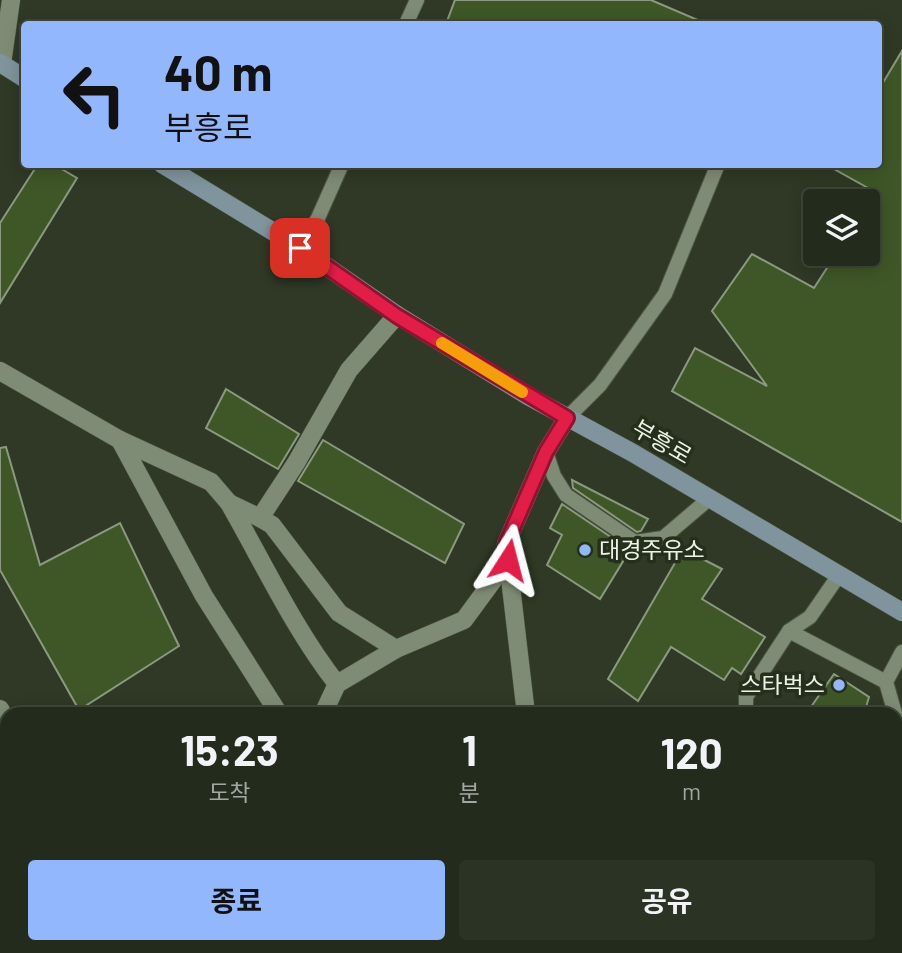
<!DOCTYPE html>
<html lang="ko">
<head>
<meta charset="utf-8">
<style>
	:root { --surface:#232b1c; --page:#2b3325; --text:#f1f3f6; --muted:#a3a7a3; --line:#40473b; --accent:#93b7fd }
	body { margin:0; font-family:Barlow,"Noto Sans KR",sans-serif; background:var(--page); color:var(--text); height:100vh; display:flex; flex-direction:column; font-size:26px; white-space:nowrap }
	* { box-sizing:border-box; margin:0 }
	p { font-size:23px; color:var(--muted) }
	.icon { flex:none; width:38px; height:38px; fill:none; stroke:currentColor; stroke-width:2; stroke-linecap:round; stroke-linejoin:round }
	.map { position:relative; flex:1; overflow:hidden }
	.sheet { position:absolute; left:0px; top:707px; width:903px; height:247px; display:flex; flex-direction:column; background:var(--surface); border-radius:21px 21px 0 0; box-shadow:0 4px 18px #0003,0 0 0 2px var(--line) }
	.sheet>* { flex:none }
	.guide { position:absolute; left:21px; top:21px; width:861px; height:147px; border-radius:7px; box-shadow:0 4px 18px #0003,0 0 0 2px var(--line); background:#93b7fd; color:#111; overflow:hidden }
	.fabs { position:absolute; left:803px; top:189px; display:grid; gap:14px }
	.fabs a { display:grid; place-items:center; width:77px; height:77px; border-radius:7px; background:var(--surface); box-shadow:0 4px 18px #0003,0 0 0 2px var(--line); font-size:35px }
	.pin { position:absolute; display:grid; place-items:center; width:60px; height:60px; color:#fff; margin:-30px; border-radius:14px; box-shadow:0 4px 10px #0006 }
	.me { position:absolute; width:77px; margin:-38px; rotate:9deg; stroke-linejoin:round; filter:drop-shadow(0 0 5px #0008) }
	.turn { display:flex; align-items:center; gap:24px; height:147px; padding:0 28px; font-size:32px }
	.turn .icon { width:91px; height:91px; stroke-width:2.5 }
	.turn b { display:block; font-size:49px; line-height:60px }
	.eta { display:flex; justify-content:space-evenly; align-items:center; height:119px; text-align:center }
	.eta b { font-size:42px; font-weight:700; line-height:49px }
	.button { display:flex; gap:14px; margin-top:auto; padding:14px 28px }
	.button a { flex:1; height:80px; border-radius:7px; background:var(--accent); color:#111; font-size:28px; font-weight:700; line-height:80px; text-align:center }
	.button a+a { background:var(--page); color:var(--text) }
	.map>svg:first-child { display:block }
</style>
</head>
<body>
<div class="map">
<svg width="902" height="953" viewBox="0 0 902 953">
	<rect width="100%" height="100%" fill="#2f3925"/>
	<path fill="#0d2048" d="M0 742 7 753V947H129L132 953H0Z"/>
	<g fill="#3f5727" stroke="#8c9981" stroke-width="2">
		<path d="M455 0H651L707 24H446Z"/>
		<path d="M902 51V522L672 391 695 348 767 386 712 311 752 254 814 288 836 254H868V188L825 164H878V91Z"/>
		<path d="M38 164H53L77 178 0 303V223Z"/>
		<path d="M226 389 299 434 278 469 206 428Z"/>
		<path d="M323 440 464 524 445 563 298 481Z"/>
		<path d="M6 447 40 565 120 523 179 646 79 710 0 570V448Z"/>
		<path d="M572 480 648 519 641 531 637 532 573 488Z"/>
		<path d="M562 504 630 550 600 599 547 565 562 535 550 528Z"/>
		<path d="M683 549 722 569 702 599 765 637 741 674 732 668 724 680 671 647 638 701 608 679Z"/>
		<path d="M834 674 869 697 864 714H806Z"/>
	</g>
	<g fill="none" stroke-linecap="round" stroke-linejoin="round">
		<g stroke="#4e5745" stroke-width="16">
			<g id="service">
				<path d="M406 24 417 0"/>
				<path d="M300 248 318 218 342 164"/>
				<path d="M567 418 600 385 665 294 718 164"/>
				<path d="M546 452 554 476 566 495 635 542 663 538 710 498"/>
				<path d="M789 631 886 682"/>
				<path d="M750 714 746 711V697L789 631 810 617 839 575"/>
				<path d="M896 717 886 682 902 652"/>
			</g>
		</g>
		<g stroke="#4e5745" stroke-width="19">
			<g id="minor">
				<path d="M397 315 349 370 296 463 260 518 272 525 339 613 396 649 464 620 508 560"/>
				<path d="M0 371 120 440"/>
				<path d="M229 503C264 564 294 629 337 684"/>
				<path d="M260 518 229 503 211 482 120 440 204 596 279 714"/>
				<path d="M0 709 7 722"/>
				<path d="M323 714 337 684 396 649"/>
				<path d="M526 714 506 544 546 452 567 418"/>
				<path d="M166 947 170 953"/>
				<path d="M350 947 351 953"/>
				<path d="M642 947 650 953"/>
			</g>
		</g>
		<g stroke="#4e5745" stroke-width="19">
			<path id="tertiary" d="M2 64 11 0"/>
		</g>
		<g stroke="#4e5745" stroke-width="19">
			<g id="secondary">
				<path d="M0 63 24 78"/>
				<path d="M162 164 300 248 397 315 528 396 633 453 902 612"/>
			</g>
		</g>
		<use href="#service" stroke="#7f8c75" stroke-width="14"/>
		<use href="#minor" stroke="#7f8c75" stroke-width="18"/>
		<use href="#tertiary" stroke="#7f8c75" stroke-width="18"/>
		<use href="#secondary" stroke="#7f949c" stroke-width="18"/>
	</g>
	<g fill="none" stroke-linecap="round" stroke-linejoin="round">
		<g stroke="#92132f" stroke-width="18">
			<path id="route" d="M300 248 397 316 567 418 546 452 506 544 508 560"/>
		</g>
		<use href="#route" stroke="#e11d48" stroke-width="12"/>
		<path stroke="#f59e0b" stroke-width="12" d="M442 343 522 392"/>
	</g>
	<g fill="#93b7fd" stroke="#252f1b" stroke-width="2.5">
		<circle cx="585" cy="550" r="7"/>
		<circle cx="839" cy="685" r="7"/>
	</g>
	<g text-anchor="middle" stroke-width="7" stroke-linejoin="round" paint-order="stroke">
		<g font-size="23" fill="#ecf3e6" stroke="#252f1b">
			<text transform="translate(662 442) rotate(30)" y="8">부흥로</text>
		</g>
		<g font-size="23" fill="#ecf3e6" stroke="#252f1b" text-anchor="start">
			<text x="599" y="558">대경주유소</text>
			<text x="825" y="693" text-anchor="end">스타벅스</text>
		</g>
	</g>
</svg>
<div class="fabs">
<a><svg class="icon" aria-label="layers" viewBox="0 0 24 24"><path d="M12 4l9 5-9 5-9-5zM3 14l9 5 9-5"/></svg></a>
</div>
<div class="pin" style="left:300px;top:248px;background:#d93025"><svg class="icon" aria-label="arrive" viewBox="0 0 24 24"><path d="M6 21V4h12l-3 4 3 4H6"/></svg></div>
<svg class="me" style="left:508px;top:560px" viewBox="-20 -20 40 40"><path d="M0-17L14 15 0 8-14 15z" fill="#e11d48" stroke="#fff" stroke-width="4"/></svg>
<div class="guide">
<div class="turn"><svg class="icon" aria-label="left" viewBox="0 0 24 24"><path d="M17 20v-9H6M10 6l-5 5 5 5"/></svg><div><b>40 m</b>부흥로</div></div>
</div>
<section class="sheet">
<div class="eta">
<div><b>15:23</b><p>도착</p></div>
<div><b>1</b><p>분</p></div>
<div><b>120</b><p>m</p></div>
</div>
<div class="button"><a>종료</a><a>공유</a></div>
</section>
</div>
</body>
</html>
